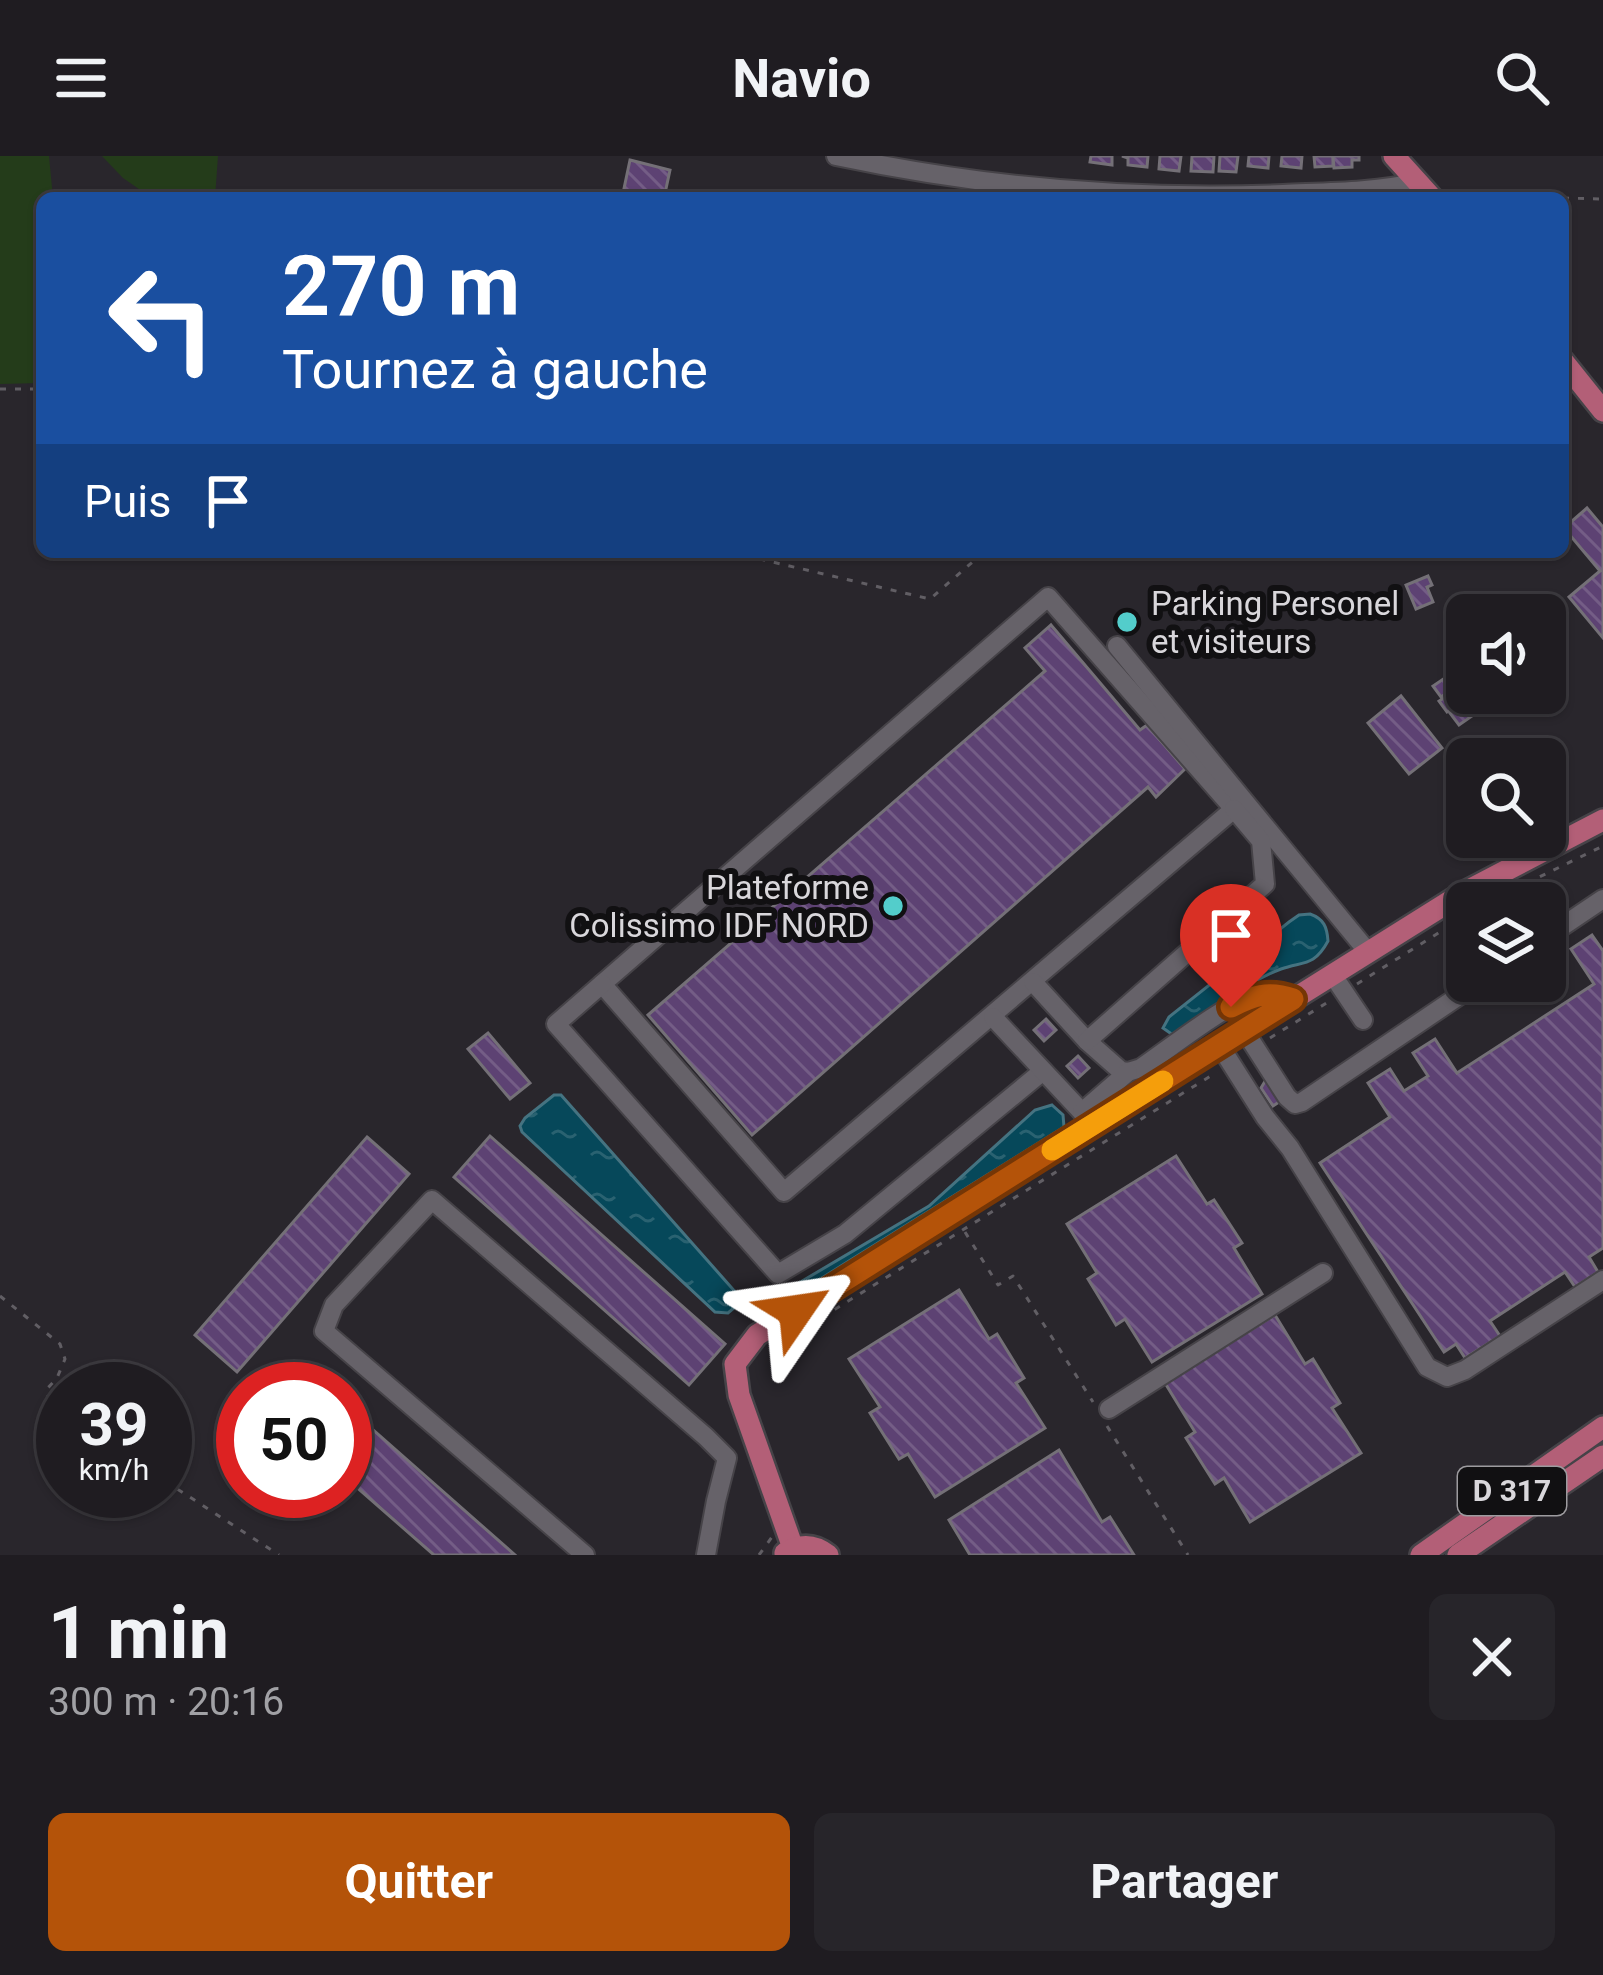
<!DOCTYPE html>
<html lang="fr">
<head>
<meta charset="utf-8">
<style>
	:root { --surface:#1f1c21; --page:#27252a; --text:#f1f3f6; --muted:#a1a1a5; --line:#3c3a3f; --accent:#b45309 }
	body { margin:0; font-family:Roboto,sans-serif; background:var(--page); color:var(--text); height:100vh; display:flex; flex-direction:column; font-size:45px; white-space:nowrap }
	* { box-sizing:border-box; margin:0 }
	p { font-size:39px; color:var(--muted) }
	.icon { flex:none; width:66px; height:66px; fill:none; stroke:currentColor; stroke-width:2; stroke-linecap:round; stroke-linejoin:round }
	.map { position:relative; height:1399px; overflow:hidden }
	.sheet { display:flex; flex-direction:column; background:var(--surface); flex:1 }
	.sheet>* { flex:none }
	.hud { position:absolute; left:36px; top:36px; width:1533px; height:366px; border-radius:18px; box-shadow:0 3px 9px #0004,0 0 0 3px var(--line); background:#1a4fa0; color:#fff; overflow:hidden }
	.controls { position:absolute; left:1446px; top:438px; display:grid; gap:24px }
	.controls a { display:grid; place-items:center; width:120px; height:120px; border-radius:18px; background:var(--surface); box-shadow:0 3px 9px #0004,0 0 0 3px var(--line); font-size:60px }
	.speed { position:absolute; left:36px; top:1206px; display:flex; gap:24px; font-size:60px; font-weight:700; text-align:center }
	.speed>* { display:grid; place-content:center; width:156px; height:156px; border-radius:50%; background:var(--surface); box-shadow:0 3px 9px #0004,0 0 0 3px var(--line); line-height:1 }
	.speed small { font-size:30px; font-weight:400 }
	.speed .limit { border:18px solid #d22; background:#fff; color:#111 }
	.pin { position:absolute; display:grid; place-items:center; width:102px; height:102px; color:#fff; margin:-123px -51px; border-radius:50% 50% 50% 0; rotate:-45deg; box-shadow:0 0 12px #0007 }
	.pin .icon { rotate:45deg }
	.me { position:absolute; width:132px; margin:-66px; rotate:58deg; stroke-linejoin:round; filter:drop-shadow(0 0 9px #0008) }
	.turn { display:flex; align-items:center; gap:42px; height:252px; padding:0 48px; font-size:54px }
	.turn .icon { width:156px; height:156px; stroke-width:2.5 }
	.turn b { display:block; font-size:84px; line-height:102px }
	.then { display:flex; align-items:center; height:114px; padding:0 48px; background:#0003; gap:24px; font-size:45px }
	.round { display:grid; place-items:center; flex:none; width:126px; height:126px; border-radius:18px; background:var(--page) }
	.headline { display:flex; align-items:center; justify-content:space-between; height:204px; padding:0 48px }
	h1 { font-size:72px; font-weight:700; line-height:90px }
	.cta { display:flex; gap:24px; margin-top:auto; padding:24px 48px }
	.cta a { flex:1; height:138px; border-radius:18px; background:var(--accent); color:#fff; font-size:48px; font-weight:700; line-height:138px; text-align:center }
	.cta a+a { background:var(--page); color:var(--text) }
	header { display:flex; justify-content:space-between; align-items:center; height:156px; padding:0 48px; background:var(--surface); font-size:54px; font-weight:700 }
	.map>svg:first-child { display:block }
</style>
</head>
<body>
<header><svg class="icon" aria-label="menu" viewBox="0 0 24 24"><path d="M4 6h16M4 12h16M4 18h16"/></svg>Navio<svg class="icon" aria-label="search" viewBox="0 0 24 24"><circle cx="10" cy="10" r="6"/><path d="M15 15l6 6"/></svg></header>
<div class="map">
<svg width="1603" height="1399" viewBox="0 0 1603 1399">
	<defs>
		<pattern id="water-ripples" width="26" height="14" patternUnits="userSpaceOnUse" patternTransform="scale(3)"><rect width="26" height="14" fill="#06485a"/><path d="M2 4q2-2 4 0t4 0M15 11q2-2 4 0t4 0" fill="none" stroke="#2a6271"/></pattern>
		<pattern id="building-back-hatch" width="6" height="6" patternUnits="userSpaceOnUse" patternTransform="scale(3)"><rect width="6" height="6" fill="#5d4273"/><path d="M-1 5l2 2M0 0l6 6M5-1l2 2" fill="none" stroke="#745d86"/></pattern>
	</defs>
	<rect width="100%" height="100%" fill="#29262c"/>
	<g fill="#243c1a">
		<path d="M0 0H49L53 42H42V227L0 228Z"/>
		<path d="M102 0H218L215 42H152L123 22Z"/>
	</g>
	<g fill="url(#water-ripples)" stroke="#457381" stroke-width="3">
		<path d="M1310 758C1324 763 1327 771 1328 785 1314 811 1303 805 1281 813 1241 828 1210 860 1173 879L1163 872 1169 861 1289 766 1299 759Z"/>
		<path d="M554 939H561L738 1139 741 1146 728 1157 715 1156 522 976 520 970 525 962Z"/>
		<path d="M1052 949 1063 959 1064 971 764 1158 760 1150 929 1050 1035 954Z"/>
	</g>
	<g fill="url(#building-back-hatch)" stroke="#747077" stroke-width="3">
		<path d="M1091 0H1112V9L1090 6Z"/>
		<path d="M1122 0H1148L1147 11 1128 9V2Z"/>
		<path d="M1160 0H1181L1179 15 1159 13Z"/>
		<path d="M1192 0H1214L1213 16 1191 15Z"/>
		<path d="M1220 0H1238L1236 16 1219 15Z"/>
		<path d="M1249 0H1269L1268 12 1248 10Z"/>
		<path d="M1282 0H1302L1301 12 1281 10Z"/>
		<path d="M1314 0H1333V10L1315 11Z"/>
		<path d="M1333 0H1359V4H1352V11L1334 12Z"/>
		<path d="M630 4 670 14 664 42H622Z"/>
		<path d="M1587 352 1603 371V482L1569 441 1600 415 1564 372Z"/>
		<path d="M1428 420 1432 429 1427 431 1433 446 1416 453 1406 429Z"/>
		<path d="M1051 469 1140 574 1147 569 1185 613 1156 641 1148 631 752 979 648 859 1045 515 1025 492Z"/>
		<path d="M1467 507V523L1441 541 1433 530Z"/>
		<path d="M1467 526V537H1475L1447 556 1439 545Z"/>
		<path d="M1479 537H1505L1459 569 1450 557Z"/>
		<path d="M1401 540 1442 592 1409 618 1368 567Z"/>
		<path d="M1592 779 1603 795V1092L1589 1101 1598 1116 1575 1131 1565 1116 1490 1165 1500 1180 1465 1202 1456 1188 1444 1196 1320 1007 1390 961 1368 927 1390 913 1404 935 1428 920 1413 897 1435 883 1457 917 1594 828 1571 793Z"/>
		<path d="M1046 863 1056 874 1044 885 1034 874Z"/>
		<path d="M488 877 530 927 510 943 468 893Z"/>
		<path d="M1078 900 1089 912 1078 922 1067 910Z"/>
		<path d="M1267 922 1282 944 1273 950 1261 932Z"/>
		<path d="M490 980 725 1188 689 1229 454 1021Z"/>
		<path d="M367 981 409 1018 237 1216 195 1179Z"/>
		<path d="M1176 1000 1207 1048 1214 1044 1242 1087 1234 1092 1262 1138 1152 1206 1125 1163 1116 1169 1088 1123 1097 1117 1067 1068Z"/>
		<path d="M959 1134 989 1183 997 1178 1024 1222 1016 1227 1045 1272 935 1341 908 1298 899 1303 870 1257 880 1251 849 1203Z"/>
		<path d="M1275 1159 1305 1208 1313 1203 1340 1247 1332 1252 1361 1297 1250 1366 1224 1322 1215 1328 1186 1282 1195 1276 1165 1227Z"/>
		<path d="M310 1219 326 1233H298Z"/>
		<path d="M345 1249 515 1399H434L345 1321Z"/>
		<path d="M1059 1294 1102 1366 1110 1361 1134 1399H970L949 1364Z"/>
	</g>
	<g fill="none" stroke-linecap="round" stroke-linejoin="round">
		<g stroke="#464348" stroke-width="22">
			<g id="minor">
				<path d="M836 0C982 31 1134 44 1283 38 1328 36 1374 36 1419 26"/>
				<path d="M1048 441 1234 653 784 1036 602 828Z"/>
				<path d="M1117 490 1368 796"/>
				<path d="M1545 782 1603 743"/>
				<path d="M1332 818 1363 864"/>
				<path d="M1033 826 1087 885 1121 915 1128 916 1141 912C1170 892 1224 849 1255 839 1267 836 1281 839 1293 843"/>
				<path d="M602 828 556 868 778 1118 845 1078 1043 915"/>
				<path d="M993 861 1094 969"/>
				<path d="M1244 874 1287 941 1295 948 1302 946 1481 825"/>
				<path d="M1087 885 1265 728 1261 685 1234 653"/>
				<path d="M1220 890 1265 961 1290 992 1427 1211 1447 1221 1465 1214 1603 1124"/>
				<path d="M1082 956 1128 916"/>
				<path d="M1109 1253 1323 1117"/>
				<path d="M585 1399 324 1175 334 1149 432 1044 706 1281 727 1302 716 1345 706 1399"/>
			</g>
		</g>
		<g stroke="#464348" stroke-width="26">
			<g id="major">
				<path d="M1394 0 1432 42"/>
				<path d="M1563 205 1603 255"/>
				<path d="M793 1392 739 1239 735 1208 757 1179 1463 737 1603 664"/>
				<path d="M785 1397C800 1388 814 1388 828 1399"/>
				<path d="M1421 1399 1603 1271"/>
				<path d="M1458 1399 1603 1300"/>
			</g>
		</g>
		<g stroke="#615e64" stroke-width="3" stroke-dasharray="6 9" stroke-linecap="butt">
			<path d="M1451 41 1456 38 1561 42"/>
			<path d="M1563 42 1603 43"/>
			<path d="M0 233H42"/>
			<path d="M730 396 930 443 984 396"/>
			<path d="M1486 747 1603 690"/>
			<path d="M1357 828 1467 759"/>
			<path d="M1270 882 1328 846"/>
			<path d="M965 1076 998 1129 1013 1120 1093 1246"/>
			<path d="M0 1140 60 1188 65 1203 57 1222 46 1234 50 1249 63 1258"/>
			<path d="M771 1193 1217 916"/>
			<path d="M1107 1270 1188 1399"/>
			<path d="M165 1325 279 1399"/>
			<path d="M759 1399 772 1381"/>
		</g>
		<use href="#minor" stroke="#666269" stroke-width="18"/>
		<use href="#major" stroke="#b35f77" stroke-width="21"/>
	</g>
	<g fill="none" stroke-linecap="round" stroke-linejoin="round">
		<g stroke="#753606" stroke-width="30">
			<path id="route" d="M796 1155 1293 843C1268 834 1253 840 1231 851"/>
		</g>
		<use href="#route" stroke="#b45309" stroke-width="21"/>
		<path stroke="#f59e0b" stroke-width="21" d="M1052 994 1163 925"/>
	</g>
	<g fill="#53cdcb" stroke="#111012" stroke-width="4.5">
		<circle cx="1127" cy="466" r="12"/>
		<circle cx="893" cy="750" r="12"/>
	</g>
	<g text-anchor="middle" stroke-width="12" stroke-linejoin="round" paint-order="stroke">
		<rect fill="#111012" stroke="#9d9b9f" stroke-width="3" x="1458" y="1311" width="108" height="48" rx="9"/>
		<g font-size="30" font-weight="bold" fill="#d9d7db">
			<text x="1512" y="1345">D 317</text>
		</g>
		<g font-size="33" fill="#d9d7db" stroke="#111012" text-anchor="start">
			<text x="1151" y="459">Parking Personel<tspan x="1151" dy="38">et visiteurs</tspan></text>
			<text x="869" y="743" text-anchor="end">Plateforme<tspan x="869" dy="38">Colissimo IDF NORD</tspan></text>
		</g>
	</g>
</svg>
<div class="controls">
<a><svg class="icon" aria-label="sound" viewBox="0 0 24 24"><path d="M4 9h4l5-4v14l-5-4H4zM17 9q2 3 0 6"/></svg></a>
<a><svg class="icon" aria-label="search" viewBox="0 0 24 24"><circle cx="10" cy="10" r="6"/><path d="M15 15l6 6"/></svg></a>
<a><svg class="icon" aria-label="layers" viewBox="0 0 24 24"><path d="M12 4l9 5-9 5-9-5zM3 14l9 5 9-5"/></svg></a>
</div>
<div class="speed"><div>39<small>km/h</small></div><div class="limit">50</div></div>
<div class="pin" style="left:1231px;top:851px;background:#d93025"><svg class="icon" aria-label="arrive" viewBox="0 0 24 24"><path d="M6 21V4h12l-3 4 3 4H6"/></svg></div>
<svg class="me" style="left:796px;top:1155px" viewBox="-20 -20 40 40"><path d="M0-17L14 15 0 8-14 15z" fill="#b45309" stroke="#fff" stroke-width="4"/></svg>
<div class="hud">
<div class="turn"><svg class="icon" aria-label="left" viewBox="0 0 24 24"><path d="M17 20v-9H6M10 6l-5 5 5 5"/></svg><div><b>270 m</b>Tournez à gauche</div></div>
<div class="then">Puis<svg class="icon" aria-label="arrive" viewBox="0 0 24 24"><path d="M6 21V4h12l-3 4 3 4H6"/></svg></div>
</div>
</div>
<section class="sheet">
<div class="headline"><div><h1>1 min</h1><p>300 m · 20:16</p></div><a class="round"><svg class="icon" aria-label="close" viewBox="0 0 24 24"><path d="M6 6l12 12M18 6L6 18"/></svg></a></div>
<div class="cta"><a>Quitter</a><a>Partager</a></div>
</section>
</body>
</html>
